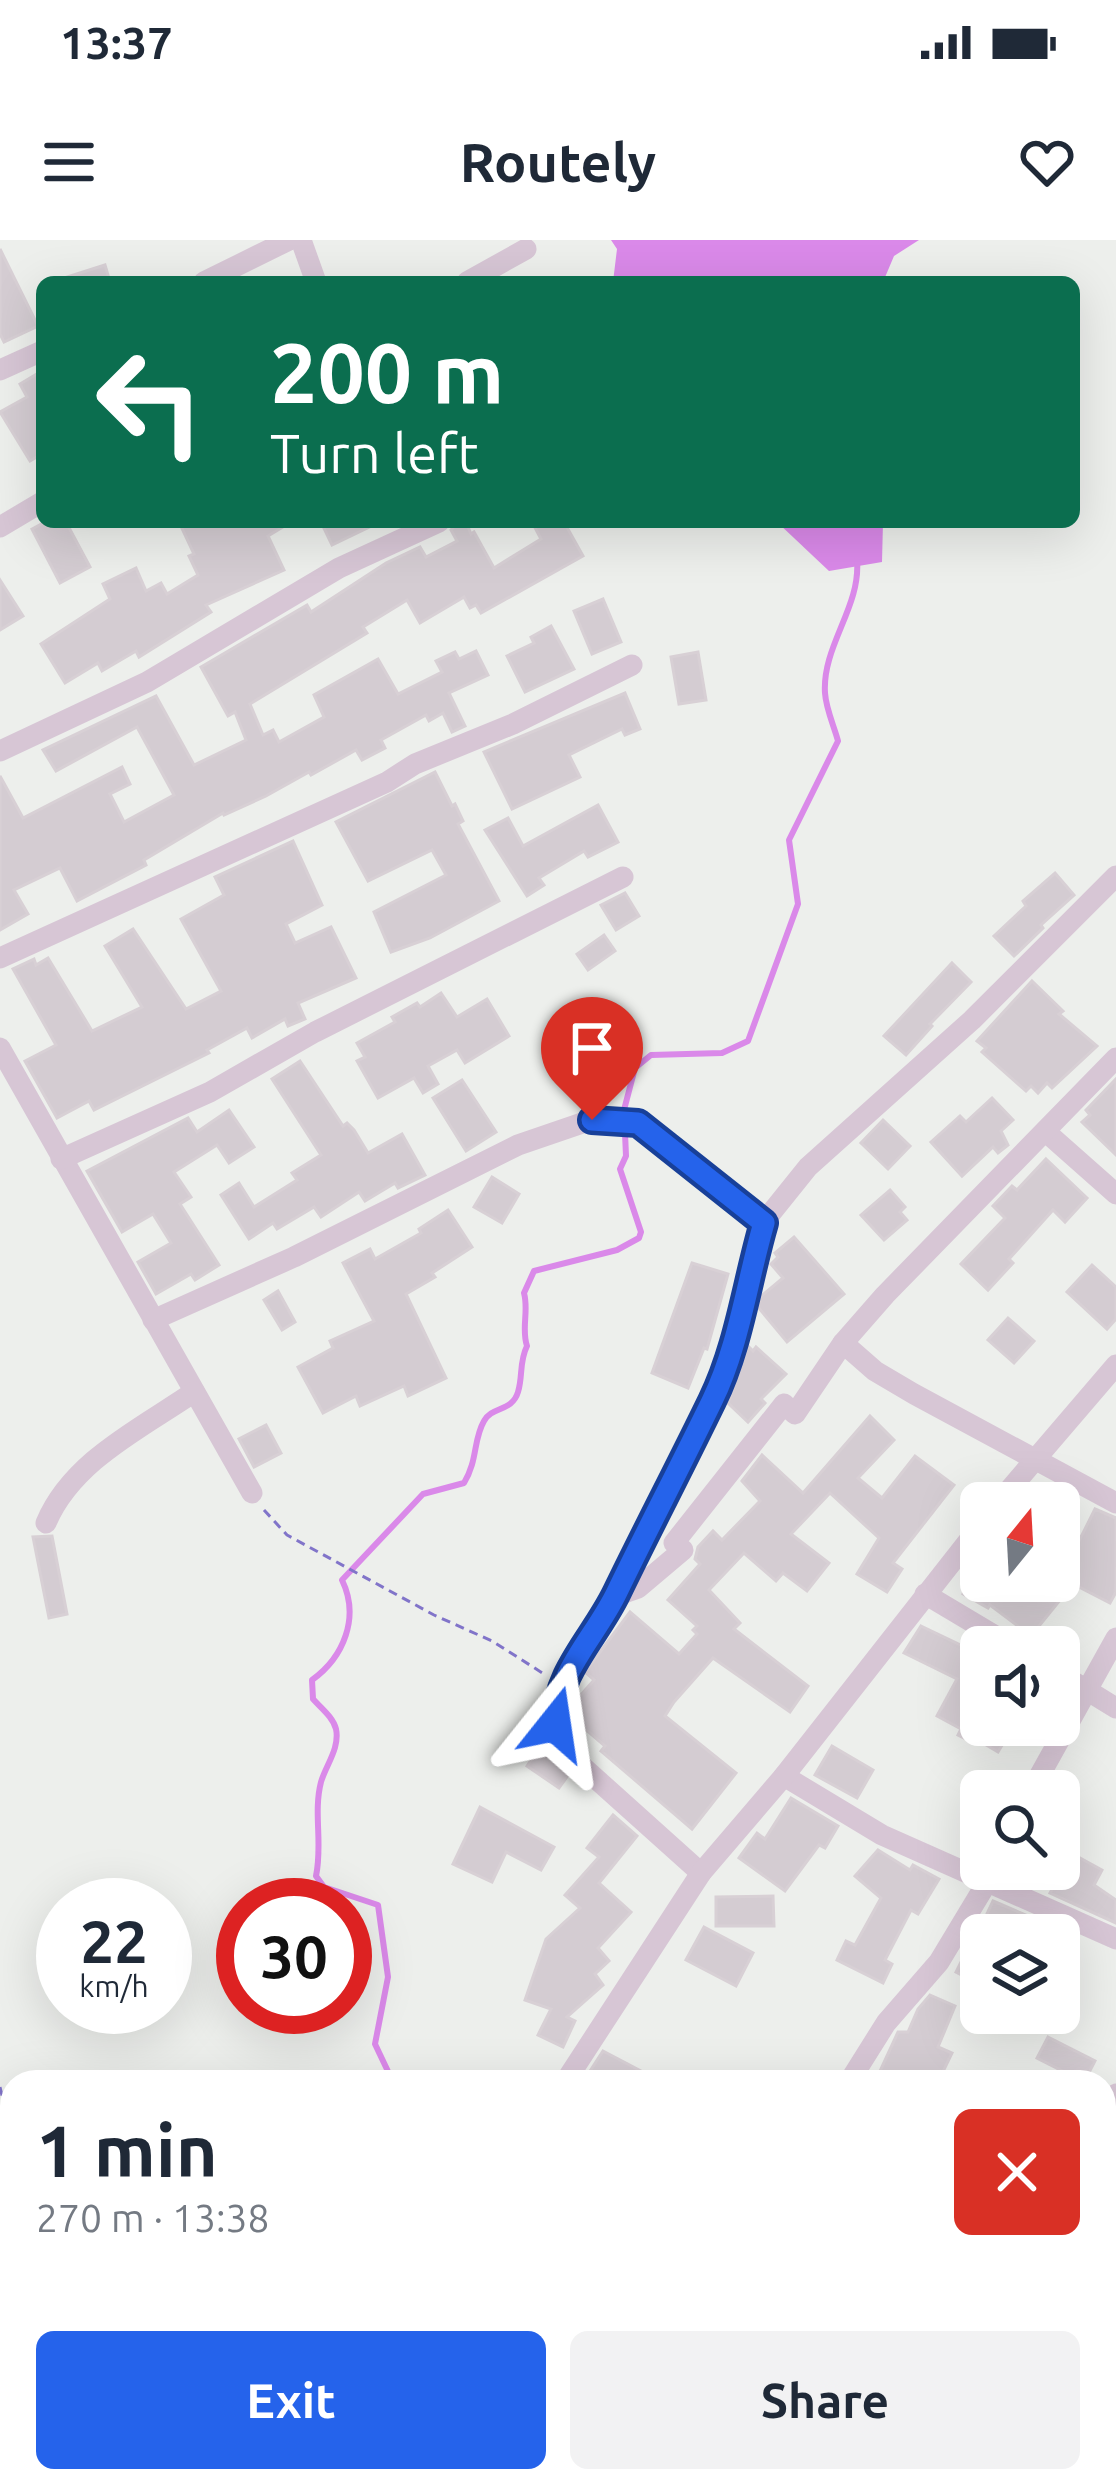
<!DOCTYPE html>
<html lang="en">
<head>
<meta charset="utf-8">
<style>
	:root { --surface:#fff; --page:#f2f2f3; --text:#1f2937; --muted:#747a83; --accent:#2563eb }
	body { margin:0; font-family:Ubuntu,sans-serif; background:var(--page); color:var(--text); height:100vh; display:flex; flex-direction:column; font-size:45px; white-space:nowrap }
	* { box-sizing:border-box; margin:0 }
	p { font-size:39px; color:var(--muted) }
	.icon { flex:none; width:66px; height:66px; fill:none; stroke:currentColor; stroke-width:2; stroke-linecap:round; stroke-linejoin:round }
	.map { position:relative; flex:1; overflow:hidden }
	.sheet { position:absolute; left:0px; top:1830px; width:1116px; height:423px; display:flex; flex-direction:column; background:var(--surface); border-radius:36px 36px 0 0; box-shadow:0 12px 48px #0002 }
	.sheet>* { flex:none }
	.hud { position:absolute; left:36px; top:36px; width:1044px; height:252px; border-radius:18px; box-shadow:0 12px 48px #0002; background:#0b6e4f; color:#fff; overflow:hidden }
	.needle { width:78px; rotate:18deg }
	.tools { position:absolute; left:960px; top:1242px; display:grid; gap:24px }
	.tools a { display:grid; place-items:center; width:120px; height:120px; border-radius:18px; background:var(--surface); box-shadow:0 12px 48px #0002; font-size:60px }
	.speed { position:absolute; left:36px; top:1638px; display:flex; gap:24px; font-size:60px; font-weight:700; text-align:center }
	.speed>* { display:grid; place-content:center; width:156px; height:156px; border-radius:50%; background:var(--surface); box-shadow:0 12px 48px #0002; line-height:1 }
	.speed small { font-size:30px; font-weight:400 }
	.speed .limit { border:18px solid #d22; background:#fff; color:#111 }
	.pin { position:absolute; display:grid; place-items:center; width:102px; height:102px; color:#fff; margin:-123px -51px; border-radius:50% 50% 50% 0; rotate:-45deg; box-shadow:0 0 12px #0007 }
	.pin .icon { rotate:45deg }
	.me { position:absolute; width:132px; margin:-66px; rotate:15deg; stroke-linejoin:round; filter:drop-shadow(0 0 9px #0008) }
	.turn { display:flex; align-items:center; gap:42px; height:252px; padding:0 36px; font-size:54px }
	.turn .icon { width:156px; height:156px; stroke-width:2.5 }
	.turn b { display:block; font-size:84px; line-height:102px }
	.round { display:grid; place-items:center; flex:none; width:126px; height:126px; border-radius:18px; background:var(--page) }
	.headline { display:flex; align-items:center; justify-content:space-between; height:204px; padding:0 36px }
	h1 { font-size:72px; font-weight:600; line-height:90px }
	.button { display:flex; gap:24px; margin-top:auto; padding:24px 36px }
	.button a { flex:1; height:138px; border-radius:18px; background:var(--accent); color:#fff; font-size:48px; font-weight:600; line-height:138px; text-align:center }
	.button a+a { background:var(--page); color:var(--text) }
	.status { display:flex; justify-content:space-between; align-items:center; height:84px; padding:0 60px; background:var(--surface); direction:ltr }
	.status svg { height:33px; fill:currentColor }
	header { display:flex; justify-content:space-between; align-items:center; height:156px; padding:0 36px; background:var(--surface); font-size:54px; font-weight:600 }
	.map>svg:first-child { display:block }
</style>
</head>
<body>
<div class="status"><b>13:37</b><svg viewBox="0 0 49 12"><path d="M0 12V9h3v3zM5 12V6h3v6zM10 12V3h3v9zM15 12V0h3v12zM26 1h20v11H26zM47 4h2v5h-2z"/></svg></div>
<header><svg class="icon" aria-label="menu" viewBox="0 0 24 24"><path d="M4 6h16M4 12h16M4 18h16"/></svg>Routely<svg class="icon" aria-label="heart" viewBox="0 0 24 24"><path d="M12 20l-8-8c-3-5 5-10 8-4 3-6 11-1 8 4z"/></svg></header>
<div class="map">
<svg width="1116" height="2252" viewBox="0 0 1116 2252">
	<rect width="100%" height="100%" fill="#edefec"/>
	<g fill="#da89e9">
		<path d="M611 0H919L894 16 883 42H613L617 9Z"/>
		<path d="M777 282H883L882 322 829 331Z"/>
	</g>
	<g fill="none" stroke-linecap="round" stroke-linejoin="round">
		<g stroke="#da89e9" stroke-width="6">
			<path d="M393 1842 375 1804 388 1737 378 1665 324 1647 316 1636C323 1604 313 1573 321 1542 326 1525 340 1508 336 1489 333 1477 321 1468 313 1459L312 1440C344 1417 360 1377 342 1340L423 1254 464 1243C478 1220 473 1200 484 1181 492 1166 512 1172 518 1152 523 1136 519 1122 527 1106 521 1089 529 1071 524 1053L534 1031 617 1010 639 998 641 992 620 929 626 916 624 870 635 828 651 815 722 813 748 801 798 664 789 600 838 501C834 486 826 469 825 453 822 406 861 367 857 320"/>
			<path d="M1104 2119H1116"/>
			<path d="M397 2241 406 2252"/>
		</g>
	</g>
	<g fill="#d4ccd2" stroke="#d8d0d5" stroke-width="3">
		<path d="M0 9 38 86 4 102 0 94Z"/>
		<path d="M105 25 110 42H62L61 39Z"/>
		<path d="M42 131V214L30 221 0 172 27 157 20 144Z"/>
		<path d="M45 282H66L90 327 60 343 32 289Z"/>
		<path d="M179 282H291L268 296 284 330 206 365 211 372 139 417 136 411 102 431 98 423 65 443 41 404 110 359 103 344 136 328 146 351 161 343 167 354 198 335 189 316 194 314Z"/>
		<path d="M321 282H380L332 305Z"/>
		<path d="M458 282H466L471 294 474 292 494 328 541 299 532 282H564L583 316 481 373 476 365 470 368 464 357 420 383 407 360 363 387 367 393 250 464 263 495 273 490 279 502 324 477 314 455 378 419 398 454 442 432 436 421 455 412 459 419 476 411 488 435 449 453 465 486 452 492 443 473 429 481 426 475 381 500 385 508 362 520 356 510 311 535 309 532 266 556 224 575 223 573 144 620 146 625 77 661 60 628 14 650 28 674 0 690V536L23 578 122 527 130 544 110 554 124 582 174 555 137 487 56 531 43 510 156 456 194 525 246 500 235 472 228 476 201 427 307 365 311 372 386 323 420 307 426 317 457 301 451 290Z"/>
		<path d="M0 340 23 376 0 390Z"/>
		<path d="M603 359 621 402 592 414 574 371Z"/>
		<path d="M551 386 574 429 525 452 507 416 534 403 531 397Z"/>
		<path d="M698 412 706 460 679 464 671 417Z"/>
		<path d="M625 453 640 489 625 495 622 489 569 515 580 537 512 569 484 512Z"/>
		<path d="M435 532 452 566 455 564 463 581 458 584 499 661 430 698 391 712 374 672 446 635 432 610 368 641 336 582Z"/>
		<path d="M598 565 618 602 588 617 584 611 539 638 544 645 527 656 485 590 508 578 523 606Z"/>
		<path d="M293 601 322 665 286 684 295 703 331 687 356 738 298 763 305 779 288 786 285 779 252 798 247 788 207 810 209 813 94 870 89 861 57 878 25 821 56 805 13 729 34 719 36 725 48 718 92 791 142 767 105 706 133 689 186 769 221 751 181 679 224 655 215 637Z"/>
		<path d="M1055 633 1074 655 1041 685 1043 688 1014 716 994 696 1026 666 1023 661Z"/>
		<path d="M625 653 639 676 616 690 601 665Z"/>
		<path d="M604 695 615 711 588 730 577 714Z"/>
		<path d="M952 723 971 742 930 784 932 786 906 815 884 796Z"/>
		<path d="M1032 741 1063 771 1059 774 1097 806 1052 848 1047 843 1038 853 1031 846 1026 851 982 812 986 808 977 801Z"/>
		<path d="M441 753 457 777 487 759 509 796 465 823 457 810 428 826 438 844 423 853 414 838 378 858 357 821 365 817 357 803 395 782 392 777 417 763 420 767Z"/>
		<path d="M300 821 343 886 347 883 354 890 368 913 402 894 425 935 398 948 395 943 365 961 359 952 321 977 314 967 277 989 273 983 249 999 221 955 239 943 254 967 297 940 292 933 321 915 272 839Z"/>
		<path d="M1116 839V915L1082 882 1090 875 1086 870Z"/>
		<path d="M462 840 496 892 466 911 433 858Z"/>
		<path d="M992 858 1013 880 1001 891 1008 905 998 913 993 907 962 936 931 902 960 876 966 882Z"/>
		<path d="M229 870 254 907 229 923 217 905 174 932 191 957 180 964 219 1025 195 1040 191 1034 156 1054 138 1022 171 1003 153 974 122 992 87 931 188 878 197 892Z"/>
		<path d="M883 880 910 906 888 929 861 903Z"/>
		<path d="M1046 919 1087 958 1065 982 1053 970 1009 1019 1013 1023 988 1050 961 1024 1005 978 993 966 1012 946 1017 950Z"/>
		<path d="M492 937 519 954 502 983 474 967Z"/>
		<path d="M890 950 905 967 900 972 907 980 884 1000 861 975Z"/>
		<path d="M448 970 472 1007 432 1033 435 1037 406 1054 446 1138 408 1156 404 1146 360 1166 356 1156 323 1173 298 1127 333 1108 330 1101 374 1081 343 1023 370 1009 375 1019 421 993 419 989Z"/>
		<path d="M794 997 844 1054 787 1102 758 1067 760 1057 783 1038 771 1024 778 1017 775 1013Z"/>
		<path d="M692 1023 728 1034 707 1109 704 1108 688 1148 652 1133Z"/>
		<path d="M1092 1025 1116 1047V1079L1107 1089 1067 1052Z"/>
		<path d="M278 1051 295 1082 282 1090 264 1060Z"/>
		<path d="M1008 1078 1034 1101 1014 1123 988 1100Z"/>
		<path d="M748 1106 753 1111 756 1107 786 1134 761 1159 765 1163 748 1182 728 1163Z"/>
		<path d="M870 1176 894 1200 858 1238 882 1258 915 1216 954 1245 893 1323 902 1329 887 1352 857 1334 879 1298 830 1253 791 1294 829 1323 807 1351 783 1333 776 1341 744 1313 709 1350 740 1383 734 1389 808 1446 790 1472 713 1418 674 1462 665 1476 736 1533 692 1589 601 1511 605 1506 571 1477 573 1464 594 1440 585 1432 630 1372 679 1414 697 1394 693 1390 697 1386 668 1360 700 1324 695 1319 698 1307 713 1291 722 1300 760 1261 742 1241 762 1215 803 1253Z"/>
		<path d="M266 1185 281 1213 254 1227 239 1199Z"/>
		<path d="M1095 1269 1116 1278V1352L1110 1363 1073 1344 1031 1396 990 1365 988 1368 963 1354 970 1341H1059Z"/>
		<path d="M52 1296 67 1374 49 1378 33 1297Z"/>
		<path d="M921 1386 967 1408 970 1403 981 1409V1485H1014L998 1512 976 1499 974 1503 958 1495 961 1489 937 1476 957 1439 904 1413Z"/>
		<path d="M541 1505 554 1513 569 1534 559 1548 527 1526Z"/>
		<path d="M832 1506 873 1530 857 1558 815 1535Z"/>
		<path d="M791 1558 838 1586 825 1608 819 1605 785 1651 739 1618 757 1593 765 1599Z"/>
		<path d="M480 1567 554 1607 541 1630 506 1612 492 1642 453 1624Z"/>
		<path d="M613 1575 637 1596 599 1643 631 1672 598 1708 609 1721 595 1734 603 1745 567 1777 575 1781 563 1807 538 1795 551 1769 525 1760 546 1699 580 1668 565 1655 599 1617 587 1608Z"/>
		<path d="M878 1610 910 1630 913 1625 939 1639 918 1674 911 1670 885 1720 892 1724 883 1743 837 1720 846 1701 855 1705 881 1658 855 1636Z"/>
		<path d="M1071 1613 1102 1630 1094 1645 1116 1660V1683L1050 1653Z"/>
		<path d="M773 1656 774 1686H716V1657Z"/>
		<path d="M993 1661 1035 1679 1027 1695H977Z"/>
		<path d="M704 1687 753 1713 736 1746 686 1720Z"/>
		<path d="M969 1706 981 1712V1745L956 1732Z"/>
		<path d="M930 1755 955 1766 938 1807 952 1813 938 1842H875L898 1792H908L918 1769Z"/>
		<path d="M1012 1773H1061L1054 1791Z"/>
		<path d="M1048 1797 1095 1821 1084 1842 1037 1818Z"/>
		<path d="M603 1811 662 1842H583Z"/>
	</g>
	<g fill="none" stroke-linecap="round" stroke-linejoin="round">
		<g stroke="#8174c9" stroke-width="3" stroke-dasharray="9 6" stroke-linecap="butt">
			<path d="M264 1270 287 1295 434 1375 492 1401 544 1434"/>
			<path d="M0 1847 4 1864 0 1882"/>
		</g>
		<g stroke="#d7c6d5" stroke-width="21">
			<path d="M301 0 316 42"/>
			<path d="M204 42 289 0"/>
			<path d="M467 42 526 9"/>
			<path d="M0 130 42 111"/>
			<path d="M0 287 42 262"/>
			<path d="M0 511 147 442 339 328 439 282"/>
			<path d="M0 718 387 542 415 524 513 484 632 425"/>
			<path d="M0 808 252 1253"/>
			<path d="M1046 892 1116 954"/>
			<path d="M61 919 210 852 315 792 623 637"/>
			<path d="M153 1080 294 1017 518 905 591 880 638 883 763 983"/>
			<path d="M843 1103 875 1131 914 1154 1116 1263"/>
			<path d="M998 1263 1116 1125"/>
			<path d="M46 1283C72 1221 140 1189 194 1152"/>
			<path d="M925 1354 1014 1407"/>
			<path d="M615 1356 638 1348 683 1310 674 1303 784 1164 795 1174 843 1103 885 1055 1116 818"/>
			<path d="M1059 1433 1116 1468"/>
			<path d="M784 1536 882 1595 1116 1699"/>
			<path d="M1031 1551 1116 1398"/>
			<path d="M701 1633 574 1519 555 1484 561 1443 615 1356 644 1291 714 1157 736 1093 763 983 808 927 972 780 1116 636"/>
			<path d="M565 1842 701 1633 784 1536 981 1285"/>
			<path d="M849 1842 886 1783 939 1722 986 1644"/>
			<path d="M1104 1873 1116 1854"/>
			<path d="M1104 2167 1105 2161"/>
			<path d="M620 2252 625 2241"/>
			<path d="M1094 2252 1095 2241"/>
		</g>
	</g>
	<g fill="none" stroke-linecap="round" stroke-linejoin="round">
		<g stroke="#184099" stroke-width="30">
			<path id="route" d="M555 1484C557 1430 595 1398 617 1352 648 1288 681 1225 712 1161 739 1106 747 1041 764 983L638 883 592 880"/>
		</g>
		<use href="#route" stroke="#2563eb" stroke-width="21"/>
	</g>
</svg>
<div class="tools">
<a><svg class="needle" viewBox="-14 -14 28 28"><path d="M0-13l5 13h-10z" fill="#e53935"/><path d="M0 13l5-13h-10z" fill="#747a83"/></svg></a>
<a><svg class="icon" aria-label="sound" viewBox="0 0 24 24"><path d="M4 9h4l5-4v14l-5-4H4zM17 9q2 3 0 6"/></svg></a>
<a><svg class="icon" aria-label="search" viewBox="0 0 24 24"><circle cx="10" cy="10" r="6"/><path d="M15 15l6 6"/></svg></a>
<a><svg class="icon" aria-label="layers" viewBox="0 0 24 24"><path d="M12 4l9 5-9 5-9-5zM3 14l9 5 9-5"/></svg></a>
</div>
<div class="speed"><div>22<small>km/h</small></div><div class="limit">30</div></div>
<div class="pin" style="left:592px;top:880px;background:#d93025"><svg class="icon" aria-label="arrive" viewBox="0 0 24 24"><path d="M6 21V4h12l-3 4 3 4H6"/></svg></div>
<svg class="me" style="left:555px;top:1484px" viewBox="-20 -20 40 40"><path d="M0-17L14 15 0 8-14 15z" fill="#2563eb" stroke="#fff" stroke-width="4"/></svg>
<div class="hud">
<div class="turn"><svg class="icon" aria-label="left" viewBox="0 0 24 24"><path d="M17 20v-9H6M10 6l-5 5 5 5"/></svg><div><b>200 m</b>Turn left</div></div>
</div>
<section class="sheet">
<div class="headline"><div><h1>1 min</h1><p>270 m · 13:38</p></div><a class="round" style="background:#d93025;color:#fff"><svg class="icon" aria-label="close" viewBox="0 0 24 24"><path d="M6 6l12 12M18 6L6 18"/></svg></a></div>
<div class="button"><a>Exit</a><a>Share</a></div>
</section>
</div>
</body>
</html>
